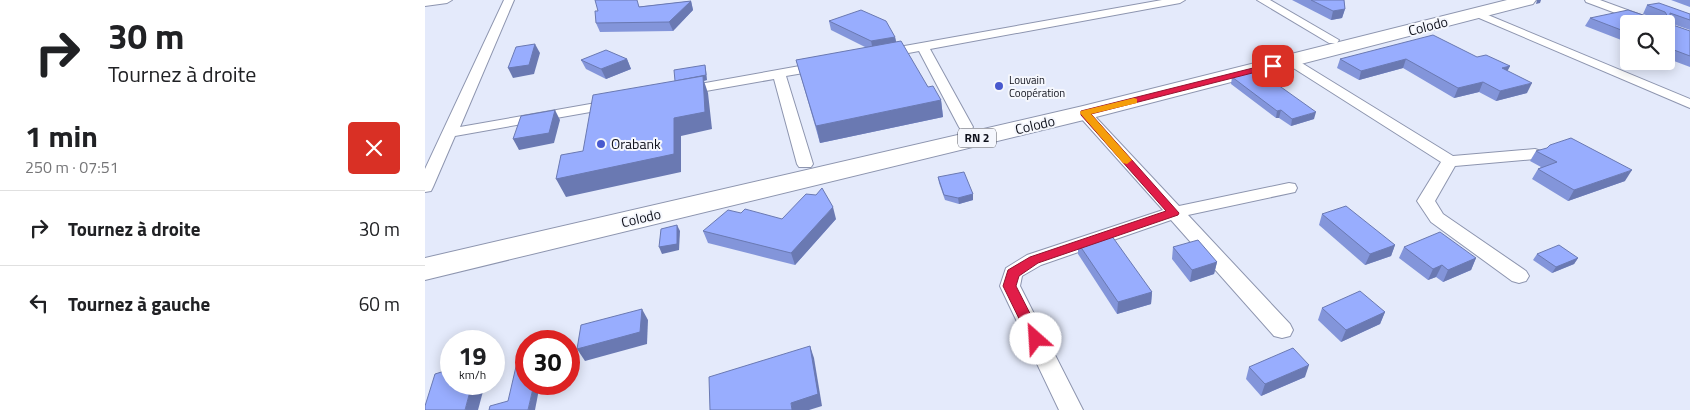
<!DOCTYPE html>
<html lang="fr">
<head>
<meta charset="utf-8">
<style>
	:root { --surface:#fff; --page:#f2f2f2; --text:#202124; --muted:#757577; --line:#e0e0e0 }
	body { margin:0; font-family:"Titillium Web",sans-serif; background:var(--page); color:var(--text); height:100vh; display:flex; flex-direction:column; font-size:19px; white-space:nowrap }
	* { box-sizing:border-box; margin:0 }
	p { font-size:16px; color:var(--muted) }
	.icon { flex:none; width:28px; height:28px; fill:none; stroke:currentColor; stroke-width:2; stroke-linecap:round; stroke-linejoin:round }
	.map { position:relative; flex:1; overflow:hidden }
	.side { display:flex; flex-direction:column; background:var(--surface); width:425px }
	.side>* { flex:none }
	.hud { background:#fff; color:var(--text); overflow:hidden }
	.controls { position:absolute; left:1195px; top:15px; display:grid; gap:10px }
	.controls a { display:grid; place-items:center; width:55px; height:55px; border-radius:5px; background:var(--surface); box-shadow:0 2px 12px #0003; font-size:25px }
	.speed { position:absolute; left:15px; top:330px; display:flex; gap:10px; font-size:25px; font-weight:700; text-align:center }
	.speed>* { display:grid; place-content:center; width:65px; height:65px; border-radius:50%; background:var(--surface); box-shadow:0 2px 12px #0003; line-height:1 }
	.speed small { font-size:12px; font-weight:400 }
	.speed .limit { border:8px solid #d22; background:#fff; color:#111 }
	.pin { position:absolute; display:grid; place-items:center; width:42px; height:42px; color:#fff; margin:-21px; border-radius:10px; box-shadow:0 2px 8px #0006 }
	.me { position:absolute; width:55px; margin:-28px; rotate:334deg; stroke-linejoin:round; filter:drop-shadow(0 0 4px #0008) }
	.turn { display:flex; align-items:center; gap:18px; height:105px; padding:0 25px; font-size:22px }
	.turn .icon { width:65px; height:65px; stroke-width:2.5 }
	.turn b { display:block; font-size:35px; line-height:42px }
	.round { display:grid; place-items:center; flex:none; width:52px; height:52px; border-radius:5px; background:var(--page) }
	.headline { display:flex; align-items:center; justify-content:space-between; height:85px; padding:0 25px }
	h1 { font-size:30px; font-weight:700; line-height:38px }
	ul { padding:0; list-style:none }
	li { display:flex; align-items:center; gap:15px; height:75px; padding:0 25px; border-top:1px solid var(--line) }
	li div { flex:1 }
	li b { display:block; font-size:19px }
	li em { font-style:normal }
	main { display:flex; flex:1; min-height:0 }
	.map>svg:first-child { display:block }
</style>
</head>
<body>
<main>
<section class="side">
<div class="hud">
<div class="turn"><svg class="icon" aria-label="right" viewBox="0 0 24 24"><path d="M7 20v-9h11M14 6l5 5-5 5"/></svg><div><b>30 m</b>Tournez à droite</div></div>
</div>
<div class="headline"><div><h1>1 min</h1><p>250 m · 07:51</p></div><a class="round" style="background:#d93025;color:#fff"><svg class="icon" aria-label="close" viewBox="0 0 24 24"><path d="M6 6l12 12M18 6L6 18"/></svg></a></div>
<ul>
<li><svg class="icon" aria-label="right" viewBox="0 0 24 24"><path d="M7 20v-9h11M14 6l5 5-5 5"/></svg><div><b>Tournez à droite</b></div><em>30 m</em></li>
<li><svg class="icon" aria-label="left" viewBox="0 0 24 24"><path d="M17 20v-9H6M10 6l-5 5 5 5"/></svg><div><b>Tournez à gauche</b></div><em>60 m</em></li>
</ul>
</section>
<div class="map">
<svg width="1265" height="410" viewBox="0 0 1265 410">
	<rect width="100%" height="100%" fill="#e4eafb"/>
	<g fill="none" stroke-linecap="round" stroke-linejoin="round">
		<g stroke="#8d95af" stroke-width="2">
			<g id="minor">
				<path d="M0 0H27L22 3 0 6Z"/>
				<path d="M79 0H89L35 127 188 100 193 101 195 104 193 107 188 108 30 136 8 187 6 191 0 192V169Z"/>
				<path d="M737 0H760L755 3 505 49 548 127 546 130H536L534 127 494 51 457 58 451 54 457 50Z"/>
				<path d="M832 0H845L914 40 912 43H904Z"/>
				<path d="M1160 0H1175L1235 22 1237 24H1220L1161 2Z"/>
				<path d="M1051 10 1265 99V108L1047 15 1045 13Z"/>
				<path d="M867 57 1028 156 1110 149 1116 151 1118 154 1116 157 1110 159 1030 166 1010 201 1018 214 1101 271 1104 276 1101 281 1094 283 1087 281 1006 222 992 201 1016 162 862 64 861 61 862 58Z"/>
				<path d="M397 62 402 63 403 66 402 69 361 76 388 164 386 167H374L372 164 349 79 258 95 251 91 258 87Z"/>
				<path d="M659 109 664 110 754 206 864 183 870 184 872 188 870 192 763 215 865 324 868 330 865 336 857 338 849 336 746 220 616 265 597 276 595 286 658 410H634L575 286 581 268 602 255 738 210 654 116 652 113 654 110Z"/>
			</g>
		</g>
		<g stroke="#8d95af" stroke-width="2">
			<path id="primary" d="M1082 0H1111L1108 4 667 118 0 280V258L658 106Z"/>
		</g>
		<use href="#minor" fill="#fff" fill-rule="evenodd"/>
		<use href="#primary" fill="#fff" fill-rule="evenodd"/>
	</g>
	<g fill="#8395da">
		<path d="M867 0H919L920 9 917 18 906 20Z"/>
		<path d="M1246 0H1265V7Z"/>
		<path d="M266 1 268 10 248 31 175 32 171 23 173 11Z"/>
		<path d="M1222 5 1265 14V30L1245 23V24L1265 31V67L1241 58V24H1204V43L1160 26 1165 18 1227 17 1218 14Z"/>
		<path d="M404 21 470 37 471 42 503 87 516 100 518 117 395 143 371 60 442 48 406 30Z"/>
		<path d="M1052 57 1085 66 1082 71 1102 93 1071 101 1054 92 1029 98 978 68 934 80 912 68 915 59Z"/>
		<path d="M202 59 206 69 181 79 161 69 156 60Z"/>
		<path d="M807 77 889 119 866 126 854 118H851L806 84Z"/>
		<path d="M1111 151 1200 181 1143 201 1107 179 1113 169 1116 167 1105 161Z"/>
		<path d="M513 177 548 194V200L534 204 520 200 514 183Z"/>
		<path d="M316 213 357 219H411L370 265 283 243 278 231Z"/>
		<path d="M897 214 970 245 966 256 940 265 894 225Z"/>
		<path d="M653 243 727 292 726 304 692 314 653 254Z"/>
		<path d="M748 247 792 262 789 274 765 282 747 259Z"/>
		<path d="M979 247 1051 258 1046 270 1018 282 1011 277 1003 280 974 258Z"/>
		<path d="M1112 254 1153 258 1149 264 1127 273 1108 260Z"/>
		<path d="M897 308 960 312 955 324 916 342 893 320Z"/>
		<path d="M824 367 880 377 836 396 821 379Z"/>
	</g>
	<g fill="#6a79b2">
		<path d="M1112 0H1116L1115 3 1111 4Z"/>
		<path d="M266 1 268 10 248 31 244 22Z"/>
		<path d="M920 9 917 18 906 20 908 11Z"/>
		<path d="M470 37 472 46 448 50 446 41Z"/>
		<path d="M110 44 115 53 109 74 88 78 83 68Z"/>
		<path d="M202 59 206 69 181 79 176 69Z"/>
		<path d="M981 59 978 68 934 80 936 71Z"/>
		<path d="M280 65 281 70 282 80 279 81 283 93 287 129 256 136V172L141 197 131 179 249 118 252 86Z"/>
		<path d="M1085 66 1080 76 1077 68Z"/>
		<path d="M1058 82 1054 92 1029 98 1033 88Z"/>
		<path d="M1107 83 1102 93 1071 101 1075 91Z"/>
		<path d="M516 100 518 117 395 143 391 126Z"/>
		<path d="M130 110 135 120 129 143 94 150 88 139Z"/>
		<path d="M856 110 854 118H851L852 111Z"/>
		<path d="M891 112 889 119 866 126 867 119Z"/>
		<path d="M1207 170 1200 181 1143 201 1149 190Z"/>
		<path d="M548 194V200L534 204 533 198Z"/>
		<path d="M408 207 411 219 370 265 366 253Z"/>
		<path d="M252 225 255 231 254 250 237 254 234 247Z"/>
		<path d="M970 245 966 256 940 265 945 254Z"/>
		<path d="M1051 258 1046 270 1018 282 1023 270Z"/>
		<path d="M1153 258 1149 264 1127 273 1131 267Z"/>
		<path d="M792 262 789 274 765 282 767 270Z"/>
		<path d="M1017 265 1011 277 1003 280 1008 269Z"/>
		<path d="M727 292 726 304 692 314 693 302Z"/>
		<path d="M217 309 223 320 222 344 160 361 152 349Z"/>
		<path d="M960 312 955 324 916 342 921 330Z"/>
		<path d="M385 346 389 358 397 406 384 410H367L366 403Z"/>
		<path d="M884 365 880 377 836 396 840 384Z"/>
		<path d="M47 384H60L53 410H40Z"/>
		<path d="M109 384H115L110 410H103Z"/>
	</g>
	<g fill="#98adfe" stroke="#6a79b2">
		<path d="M170 0H212L214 7 266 1 244 22 171 23 170 11H173Z"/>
		<path d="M886 0H919L920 9 908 11Z"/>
		<path d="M1234 3 1265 14V20L1245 13V24L1265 31V56L1241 47V24H1204V33L1165 18 1203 10 1224 17H1243L1240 12 1222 5Z"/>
		<path d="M436 10 461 21 470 37 446 41 404 21Z"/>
		<path d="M1008 35 1052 57 1061 55 1085 66 1077 68 1107 83 1075 91 1058 82 1033 88 981 59 936 71 915 59Z"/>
		<path d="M476 41 503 87 508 86 516 100 391 126 371 60Z"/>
		<path d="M110 44 104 65 83 68 91 47Z"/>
		<path d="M181 50 202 59 176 69 156 60Z"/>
		<path d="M280 65 281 75 250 81 249 70Z"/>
		<path d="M832 70 891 112 867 119 856 110 852 111 807 77Z"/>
		<path d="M278 76 280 112 249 118V154L131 179 136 155 158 151 168 95Z"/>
		<path d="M130 110 124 133 88 139 96 116Z"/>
		<path d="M1146 138 1207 170 1149 190 1113 169 1132 162 1111 151 1122 148 1125 145Z"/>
		<path d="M539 172 548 194 533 198 519 195 513 177Z"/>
		<path d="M397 188 408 207 366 253 278 231 303 210 316 213 320 209 357 219 381 194 391 195Z"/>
		<path d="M921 206 970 245 945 254 897 214Z"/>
		<path d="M252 225V244L234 247 236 229Z"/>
		<path d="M684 232 727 292 693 302 653 243Z"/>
		<path d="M1015 232 1051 258 1023 270 1017 265 1008 269 979 247Z"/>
		<path d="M773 240 792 262 767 270 748 247Z"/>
		<path d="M1134 245 1153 258 1131 267 1112 254Z"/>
		<path d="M935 291 960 312 921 330 897 308Z"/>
		<path d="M217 309 215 332 152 349 156 325Z"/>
		<path d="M385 346 393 394 366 403 367 410H285L284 377Z"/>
		<path d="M868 348 884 365 840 384 824 367Z"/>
		<path d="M101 355V384H109L103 410H64L65 406 83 401 93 358Z"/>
		<path d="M26 369V384H47L40 410H0V406L10 374Z"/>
	</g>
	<path fill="#e11d48" stroke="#92132f" d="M848 63 851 64V67L666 114 754 213 753 215 613 263 594 276 591 286 618 339 616 343 611 344 606 343 578 286 583 270 605 257 741 211 656 115V111Z"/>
	<path fill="#f59e0b" d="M709 98 712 99V103L666 114 705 158 707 160 702 164 698 163 655 113 656 111Z"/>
	<g fill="#4859ce" stroke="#f5f7fd" stroke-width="2">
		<circle cx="574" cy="86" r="5"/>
		<circle cx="176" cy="144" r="5"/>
	</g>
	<g text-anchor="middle" stroke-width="4" stroke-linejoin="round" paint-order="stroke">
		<g font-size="11" fill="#0f111b" stroke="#f5f7fd" text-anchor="start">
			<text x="584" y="84">Louvain<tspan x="584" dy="13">Coopération</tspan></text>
		</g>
		<rect fill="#f5f7fd" stroke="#54565f" stroke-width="1" x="533" y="128.5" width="38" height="19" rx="4"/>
		<g font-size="12" font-weight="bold" fill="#0f111b">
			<text x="552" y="142">RN 2</text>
		</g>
		<g font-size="14" fill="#0f111b" stroke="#f5f7fd">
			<text transform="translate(1003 26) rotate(-14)" y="5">Colodo</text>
			<text transform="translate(610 125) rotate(-13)" y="5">Colodo</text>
			<text transform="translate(216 218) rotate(-13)" y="5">Colodo</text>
		</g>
		<g font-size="14" fill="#0f111b" stroke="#f5f7fd" text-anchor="start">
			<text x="186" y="149">Orabank</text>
		</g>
	</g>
</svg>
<div class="controls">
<a><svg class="icon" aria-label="search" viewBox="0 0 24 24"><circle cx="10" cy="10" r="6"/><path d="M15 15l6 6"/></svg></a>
</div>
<div class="speed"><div>19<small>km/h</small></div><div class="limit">30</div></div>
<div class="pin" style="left:848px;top:66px;background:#d93025"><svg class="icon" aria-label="arrive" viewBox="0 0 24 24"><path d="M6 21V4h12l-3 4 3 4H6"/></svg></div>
<svg class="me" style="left:611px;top:339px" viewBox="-20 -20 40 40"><circle r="19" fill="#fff"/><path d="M0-13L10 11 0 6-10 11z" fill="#e11d48"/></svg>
</div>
</main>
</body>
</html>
